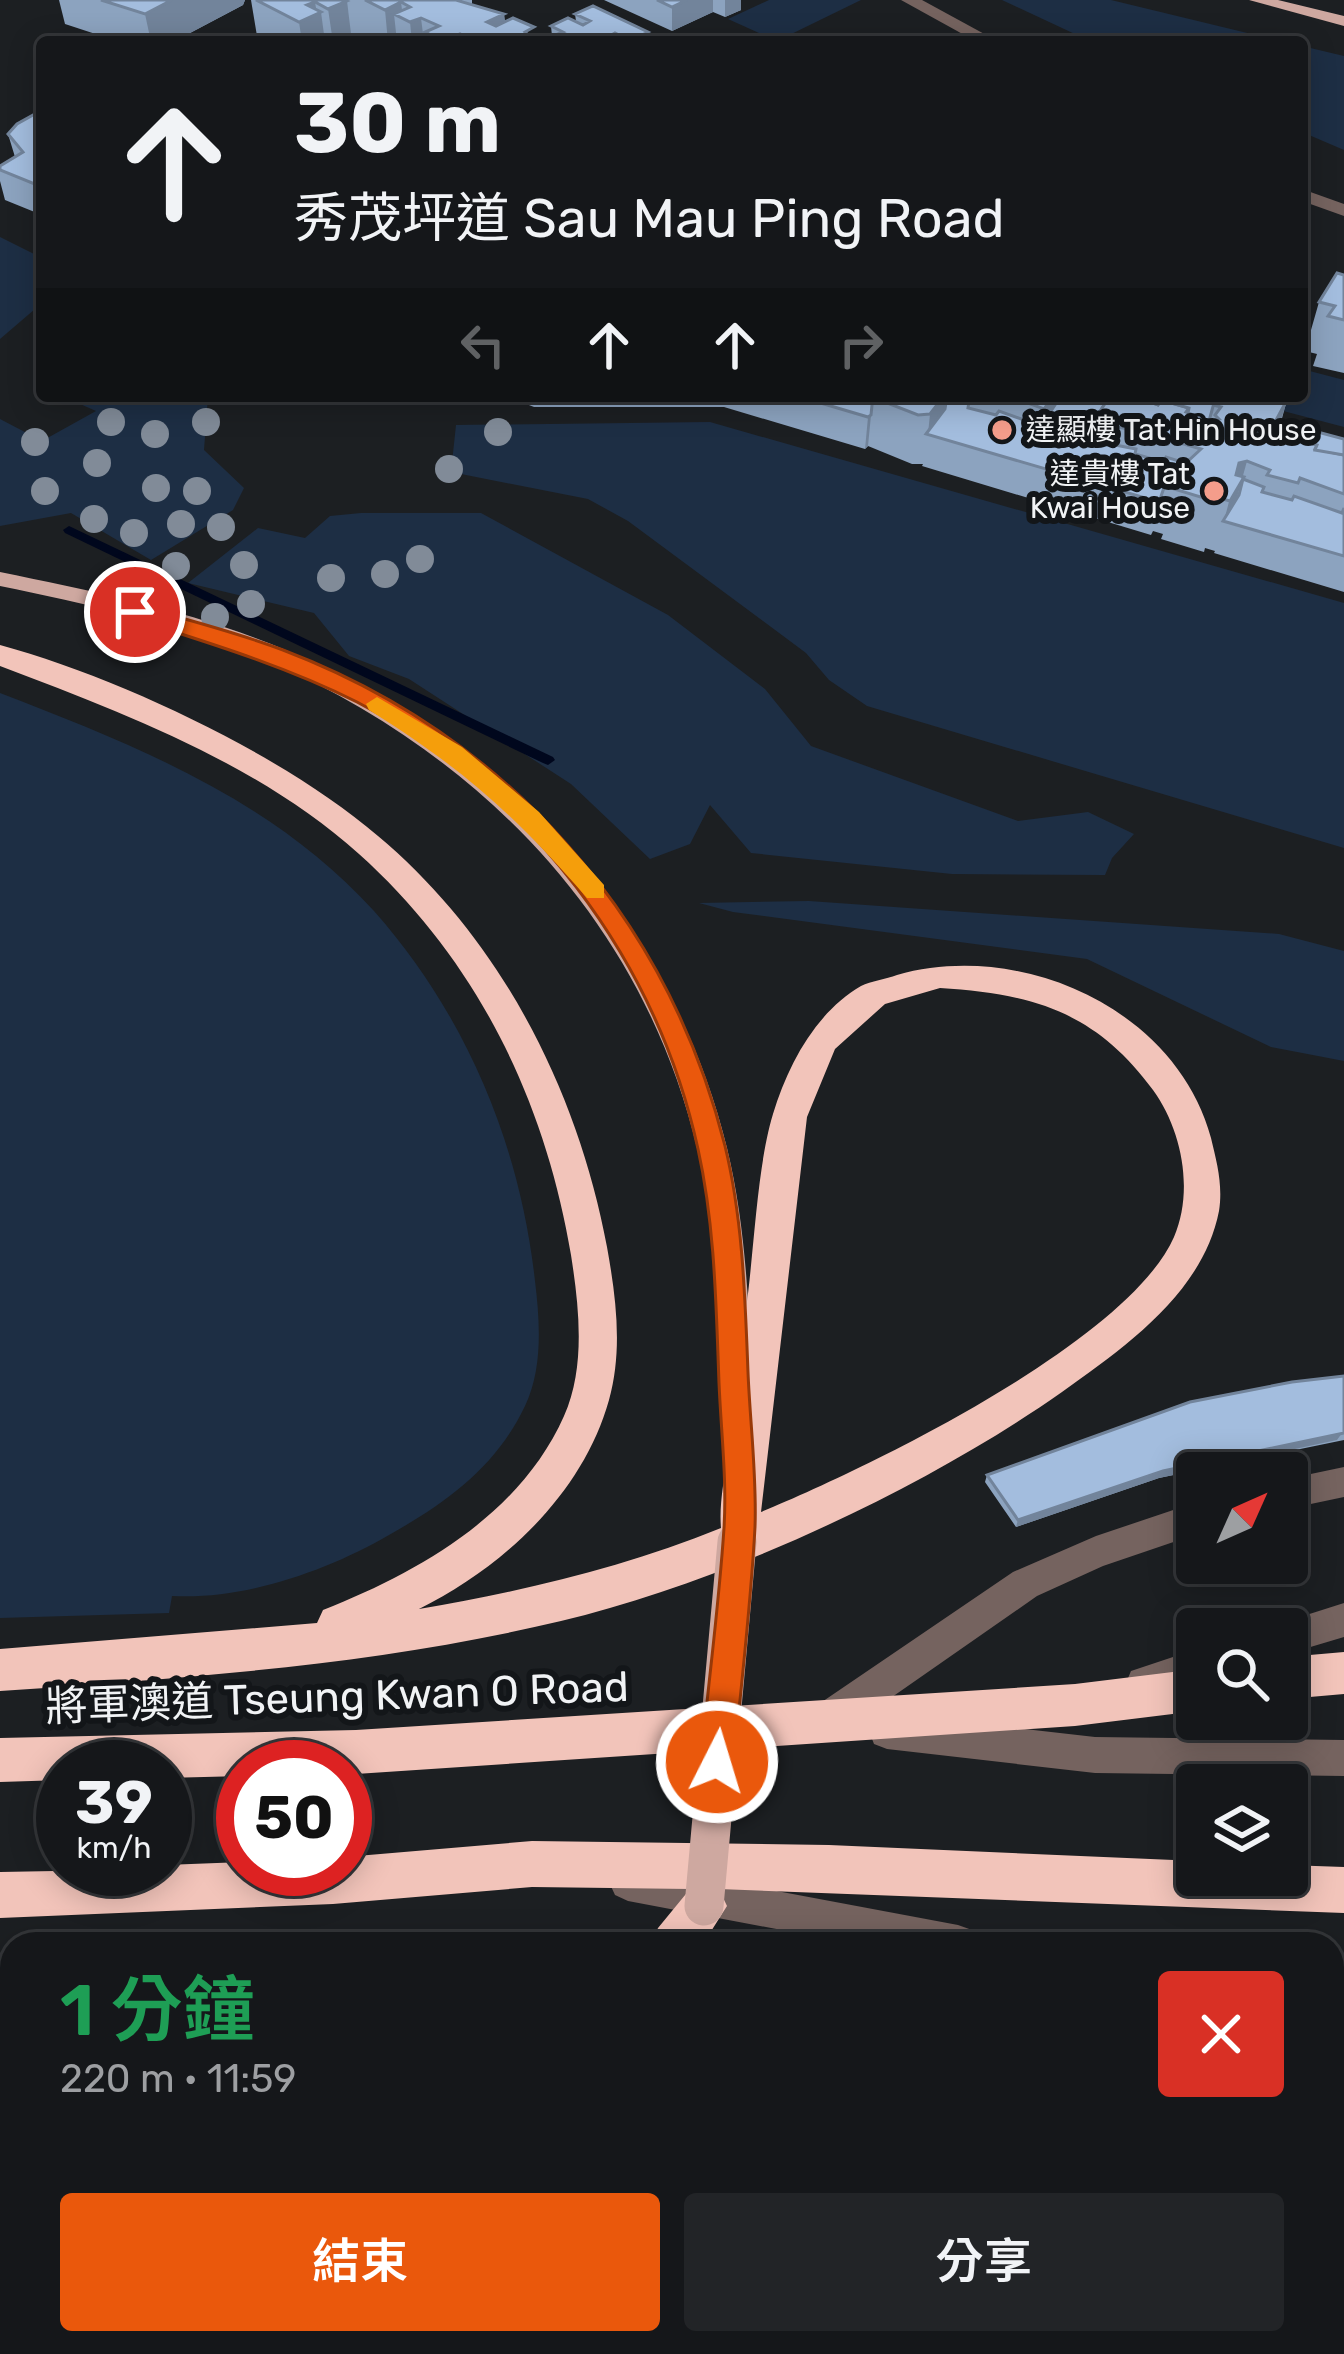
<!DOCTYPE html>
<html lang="zh-TW">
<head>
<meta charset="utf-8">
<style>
	:root { --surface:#15171a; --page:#222427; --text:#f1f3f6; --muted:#9d9fa2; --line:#343639; --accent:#ea580c }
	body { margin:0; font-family:Rubik,"Noto Sans TC",sans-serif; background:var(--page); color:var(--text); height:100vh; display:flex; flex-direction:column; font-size:45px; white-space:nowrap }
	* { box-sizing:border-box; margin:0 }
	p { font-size:39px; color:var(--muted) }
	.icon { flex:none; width:66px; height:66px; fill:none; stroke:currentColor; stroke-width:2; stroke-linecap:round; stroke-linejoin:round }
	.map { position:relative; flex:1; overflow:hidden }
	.panel { position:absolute; left:0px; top:1932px; width:1344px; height:423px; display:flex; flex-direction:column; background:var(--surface); border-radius:36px 36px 0 0; box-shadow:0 6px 30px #0003,0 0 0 3px var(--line) }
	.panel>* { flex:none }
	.banner { position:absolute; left:36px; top:36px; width:1272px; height:366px; border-radius:12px; box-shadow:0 6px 30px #0003,0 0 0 3px var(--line); background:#15171a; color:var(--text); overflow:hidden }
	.needle { width:78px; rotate:45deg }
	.buttons { position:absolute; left:1176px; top:1452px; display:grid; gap:24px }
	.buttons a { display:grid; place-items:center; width:132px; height:132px; border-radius:12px; background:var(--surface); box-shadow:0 6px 30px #0003,0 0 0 3px var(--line); font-size:60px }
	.speed { position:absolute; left:36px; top:1740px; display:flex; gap:24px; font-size:60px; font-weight:700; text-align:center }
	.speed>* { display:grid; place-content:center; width:156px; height:156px; border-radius:50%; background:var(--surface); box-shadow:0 6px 30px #0003,0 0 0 3px var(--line); line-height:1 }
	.speed small { font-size:30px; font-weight:400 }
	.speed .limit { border:18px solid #d22; background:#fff; color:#111 }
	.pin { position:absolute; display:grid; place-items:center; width:102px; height:102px; color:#fff; margin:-51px; border:6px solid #fff; border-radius:50%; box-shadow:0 3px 12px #0007 }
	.me { position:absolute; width:132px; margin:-66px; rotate:5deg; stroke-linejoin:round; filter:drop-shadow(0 0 9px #0008) }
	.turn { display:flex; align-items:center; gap:42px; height:252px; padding:0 60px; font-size:54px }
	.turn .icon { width:156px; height:156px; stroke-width:2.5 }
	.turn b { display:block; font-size:84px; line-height:102px }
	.lanes { display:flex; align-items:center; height:114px; padding:0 60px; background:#0003; justify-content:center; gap:60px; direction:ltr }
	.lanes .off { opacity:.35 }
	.round { display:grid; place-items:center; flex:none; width:126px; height:126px; border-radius:12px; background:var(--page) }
	.overview { display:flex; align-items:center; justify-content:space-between; height:204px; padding:0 60px }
	h1 { font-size:72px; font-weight:600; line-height:90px; color:#1e9e55 }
	.button { display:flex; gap:24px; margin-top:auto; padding:24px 60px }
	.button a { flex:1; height:138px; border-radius:12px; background:var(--accent); color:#fff; font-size:48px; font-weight:600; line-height:138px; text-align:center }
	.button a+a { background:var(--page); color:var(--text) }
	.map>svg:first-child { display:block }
</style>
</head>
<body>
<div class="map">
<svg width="1344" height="2354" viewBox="0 0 1344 2354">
	<rect width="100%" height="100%" fill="#1c1f22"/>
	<g fill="#1d2e44">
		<path d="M769 0H861L777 41 728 19Z"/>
		<path d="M1002 0H1111L1284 42H1092Z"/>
		<path d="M1302 46 1344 56V150L1302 132Z"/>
		<path d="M0 237 42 258V303L0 339Z"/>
		<path d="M1302 369 1344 380V427L1227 396H1302Z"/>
		<path d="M62 396H208L204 450 244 488 233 510 151 560 71 513 0 526V419L42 441 96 411Z"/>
		<path d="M710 422 1344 603V848L867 706 829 680 806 653 628 521 588 499 451 472 456 425Z"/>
		<path d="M361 513H481L668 615 765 689 811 746 1018 821 1088 812 1134 834 1112 858 1105 875 952 874 751 853 710 805 690 844 650 859 571 784 409 679 349 656 314 613 188 583 258 528 305 538 330 516Z"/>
		<path d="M0 693C137 746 272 799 374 911 466 1015 520 1144 535 1281 540 1322 543 1368 525 1406 496 1467 446 1503 389 1535 327 1571 244 1600 172 1596L169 1613 0 1618Z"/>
		<path d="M809 901 1279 934 1344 951V1061L1271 1047 1087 959 733 912 699 903Z"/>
	</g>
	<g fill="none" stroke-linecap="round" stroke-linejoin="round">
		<path fill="#00071d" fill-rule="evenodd" d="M69 526 553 757 555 760 548 765 543 763 65 533 63 530Z"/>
		<g fill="#75635f" fill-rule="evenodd">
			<path d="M901 0H922L999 42H977Z"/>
			<path d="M1302 189 1344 204V216L1302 201Z"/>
			<path d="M1344 1467V1497L1287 1509V1479Z"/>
			<path d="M1197 1502V1534L1103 1566 1037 1596 839 1734 826 1739 813 1734 808 1721 813 1708 1013 1572 1096 1536Z"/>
			<path d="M1344 1603V1637L1287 1654V1629H1273L1275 1625Z"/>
			<path d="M1197 1649V1683L1144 1700 1131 1695 1126 1683 1131 1671Z"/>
			<path d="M887 1713 1095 1737 1344 1740V1776L1095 1773 887 1749 874 1744 869 1731 874 1718Z"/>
			<path d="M628 1863 958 1925 972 1930 977 1944H856L628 1901 615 1895 609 1882 615 1869Z"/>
			<path d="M1332 1969 1344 1970V2010L1332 2009Z"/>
			<rect x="1332" y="2193" width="12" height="42"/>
		</g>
		<g fill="#cea8a0" fill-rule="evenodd">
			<path d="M1249 0H1278L1344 16V26Z"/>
			<path d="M0 572C97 592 197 612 288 651 504 745 670 917 727 1148 749 1239 750 1335 753 1428L749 1438 737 1443 725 1438 721 1428C718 1335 719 1239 697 1148 643 921 481 755 271 662 185 625 91 605 0 586Z"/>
			<path d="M708 2343H752L751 2354H707Z"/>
		</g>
		<g fill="#f2c4ba" fill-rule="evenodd">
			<path d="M0 645C121 678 283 755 378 836 501 939 578 1091 607 1247 616 1297 623 1350 609 1400 583 1493 504 1567 419 1609 523 1591 623 1568 721 1528 719 1505 724 1479 728 1456 734 1407 740 1358 746 1309 754 1253 757 1166 773 1114 788 1065 815 1013 861 986 871 981 886 979 897 975 1020 940 1176 1008 1211 1138 1217 1163 1223 1185 1219 1211 1203 1293 1125 1347 1062 1392 924 1489 724 1582 561 1621 377 1665 188 1678 0 1691V1649L317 1623 323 1610C419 1572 520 1515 564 1416 586 1367 579 1306 571 1255 545 1100 477 960 359 854 257 763 126 714 0 666ZM940 988C1032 994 1095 1011 1153 1090 1182 1130 1194 1190 1174 1237 1127 1343 867 1468 761 1512L807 1117 835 1049 885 1004Z"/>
			<path d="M1344 1652V1694L1287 1699V1657Z"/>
			<path d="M1197 1669V1711L1075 1726 356 1774H345V1767H243V1776L165 1778V1767H63V1780L0 1782V1738L356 1730 1075 1684Z"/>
			<path d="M532 1841 829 1845 1197 1861V1875H1287V1865L1344 1867V1913L719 1889 727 1906 703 1944H651L658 1928 690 1889 532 1887 333 1904 0 1918V1872L165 1869V1865L243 1862V1869H345V1857Z"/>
			<path d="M0 2114 12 2115V2163L0 2162Z"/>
			<rect x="557" y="2343" width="52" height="11"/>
		</g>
		<path stroke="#cea8a0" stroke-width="30" d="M737 1545 739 1524"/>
		<path stroke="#cea8a0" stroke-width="39" d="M704 1906 737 1542"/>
	</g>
	<g fill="#818b98">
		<circle cx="111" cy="422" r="14"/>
		<circle cx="206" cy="422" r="14"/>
		<circle cx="498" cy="432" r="14"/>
		<circle cx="155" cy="434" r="14"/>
		<circle cx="35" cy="442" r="14"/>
		<circle cx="97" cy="463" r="14"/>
		<circle cx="449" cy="469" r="14"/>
		<circle cx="156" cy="488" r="14"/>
		<circle cx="45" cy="491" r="14"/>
		<circle cx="197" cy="491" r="14"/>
		<circle cx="94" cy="519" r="14"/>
		<circle cx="181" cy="524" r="14"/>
		<circle cx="221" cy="527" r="14"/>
		<circle cx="134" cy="533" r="14"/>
		<circle cx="420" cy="559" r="14"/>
		<circle cx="244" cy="565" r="14"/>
		<circle cx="176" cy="566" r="14"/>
		<circle cx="385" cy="574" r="14"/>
		<circle cx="331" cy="578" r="14"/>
		<circle cx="251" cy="604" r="14"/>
		<circle cx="215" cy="617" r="14"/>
	</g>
	<g fill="#8ca3bf">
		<path d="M59 0H245L243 5 173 42H120L65 24Z"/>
		<path d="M251 0H472V5L504 14 505 22 534 36H552L551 26 576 21 575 14 648 42H368V39L352 42H258Z"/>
		<path d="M604 0H741V10L725 17 713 12 672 31Z"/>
		<path d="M42 110V215L5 200 0 181V166L15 157 8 134Z"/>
		<path d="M1344 275V373L1313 366 1317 354 1305 351 1319 302Z"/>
		<path d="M506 396H1188L1214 403 1287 400 1281 422 1344 439V592L1214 553 1215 551 1205 548 1204 552 1161 539 1163 534 1153 531 1151 535 922 466 923 464H912L868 446 865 449 724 407H534Z"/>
		<path d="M1344 1376V1440L1159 1478 1016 1527 985 1482 987 1475Z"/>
	</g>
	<g fill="#72849b">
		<path d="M172 0H245L243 5 173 42H151L145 14Z"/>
		<path d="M687 0H713V12L672 31V7Z"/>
		<path d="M725 0H741V10L725 17Z"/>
		<path d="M347 1 352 42H333L328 9Z"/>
		<path d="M315 2 317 14 321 12 325 42H302L299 22 307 5Z"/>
		<path d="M401 2 403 18 394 14 397 42H388L385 10Z"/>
		<path d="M504 14 506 42 487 22Z"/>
		<path d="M421 18 424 42H412L410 22Z"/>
		<path d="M648 32V42H630V41Z"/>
		<path d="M460 34V42H443Z"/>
		<path d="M939 396H951L943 427 928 434 930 414Z"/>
		<path d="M1053 396H1063L1035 458 1044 409Z"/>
		<path d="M1287 400 1272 450 1247 461 1230 523 1224 521 1239 463 1254 432Z"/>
		<path d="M871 415 868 446 865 449 868 417Z"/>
		<path d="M1342 1433 1337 1440 1159 1478 1016 1527 1018 1520 1163 1471Z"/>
	</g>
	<g fill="#a3bdde" stroke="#72849b" stroke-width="3">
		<path d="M101 0H172L145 14Z"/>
		<path d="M256 0H345L347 1 328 9 315 2 307 5 321 12 299 22Z"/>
		<path d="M365 0H462L459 1 504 14 487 22 496 26 513 18 534 27 525 32 529 36H553L563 32 551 26 568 18 583 25 590 21 575 14 593 6 648 32 630 41 615 33 608 37 619 42H460L468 38 460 34 443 41 425 32 439 26 421 18 410 22 394 14 410 7 401 2 385 10Z"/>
		<path d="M657 0H687L672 7Z"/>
		<path d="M42 110V187L0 170V166L23 152 8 134 17 124Z"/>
		<path d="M1337 273 1344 275V320L1328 316 1335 306 1319 302Z"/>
		<path d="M797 396H873L871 415 868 417Z"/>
		<path d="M944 396 930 414 918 415 872 397Z"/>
		<path d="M947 396H955L969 402 968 408 996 415 999 411 1041 426 1061 396H1110L1093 422 1089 440 1136 449 1135 454 1163 462 1166 457 1179 461 1166 482 1159 502 926 434 945 409Z"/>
		<path d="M1009 396H1053L1044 409Z"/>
		<path d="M1110 396H1134L1158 405 1161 400 1189 408 1186 412 1209 421 1219 419 1215 415 1221 407 1213 405 1218 396H1276L1287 400 1275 422 1254 432 1258 438 1285 442 1288 437 1317 445 1315 449 1344 455V494L1300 478 1298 483 1267 475 1270 470 1247 461 1239 463 1236 475 1244 477 1230 501 1219 498 1217 502 1174 489 1177 485 1166 482 1180 459 1188 461 1201 449 1170 440 1168 444 1139 437 1142 432 1093 422Z"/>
		<path d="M1134 396H1188L1214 403 1209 421 1188 413 1189 408 1161 400 1158 405Z"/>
		<path d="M1280 422 1344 439V455L1315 450 1317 445 1288 437 1285 442 1268 440Z"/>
		<path d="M1243 479 1264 487 1262 492 1292 500 1294 496 1342 513 1344 508V556L1223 521 1239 495Z"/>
		<path d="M1344 1376V1433L1163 1471 1018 1520 987 1475 1190 1402 1292 1382Z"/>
		<path d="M1332 2029 1344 2031V2068L1332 2066Z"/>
	</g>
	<path fill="#ea580c" stroke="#983908" stroke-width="3" d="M135 605C184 619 236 632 283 650 506 735 667 915 725 1146 743 1220 745 1297 748 1372 750 1423 757 1476 755 1527 751 1605 741 1684 734 1762L729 1774 717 1779 706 1774 701 1762C708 1684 719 1606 724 1528 727 1480 721 1431 719 1383 716 1304 715 1226 698 1149 656 958 530 792 357 702 283 665 206 642 128 617L125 612Z"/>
	<path fill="#f59e0b" d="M377 697 462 747 539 812 604 885V898H587C515 815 462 768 369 710L366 704Z"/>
	<g fill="#f49d8b" stroke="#131619" stroke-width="4.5">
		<circle cx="1002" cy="430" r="12"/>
		<circle cx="1214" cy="491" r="12"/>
	</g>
	<g text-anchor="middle" stroke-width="12" stroke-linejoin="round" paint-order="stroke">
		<g font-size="30" fill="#f1f3f5" stroke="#131619" text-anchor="start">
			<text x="1026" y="440">達顯樓 Tat Hin House</text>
			<text x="1190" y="484" text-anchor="end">達貴樓 Tat<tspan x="1190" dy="34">Kwai House</tspan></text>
		</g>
		<g font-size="42" fill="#f1f3f5" stroke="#131619">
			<text transform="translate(337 1696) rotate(-2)" y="15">將軍澳道 Tseung Kwan O Road</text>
		</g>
	</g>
</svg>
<div class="buttons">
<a><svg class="needle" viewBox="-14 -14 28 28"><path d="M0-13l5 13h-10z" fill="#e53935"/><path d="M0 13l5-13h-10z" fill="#9d9fa2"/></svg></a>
<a><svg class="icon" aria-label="search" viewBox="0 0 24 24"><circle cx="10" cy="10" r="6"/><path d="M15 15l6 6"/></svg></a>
<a><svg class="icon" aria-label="layers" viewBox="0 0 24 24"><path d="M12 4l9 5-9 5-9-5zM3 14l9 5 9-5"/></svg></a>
</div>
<div class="speed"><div>39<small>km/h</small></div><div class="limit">50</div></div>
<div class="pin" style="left:135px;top:612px;background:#d93025"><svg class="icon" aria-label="arrive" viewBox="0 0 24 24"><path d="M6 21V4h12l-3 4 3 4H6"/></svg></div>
<svg class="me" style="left:717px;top:1762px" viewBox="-20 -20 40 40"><circle r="17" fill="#ea580c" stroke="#fff" stroke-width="3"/><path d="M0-11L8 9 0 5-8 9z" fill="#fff"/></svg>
<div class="banner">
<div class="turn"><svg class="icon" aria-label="ahead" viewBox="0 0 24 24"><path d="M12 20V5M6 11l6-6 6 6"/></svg><div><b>30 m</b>秀茂坪道 Sau Mau Ping Road</div></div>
<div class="lanes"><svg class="icon off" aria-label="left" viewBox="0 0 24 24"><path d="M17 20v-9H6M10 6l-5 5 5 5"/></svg><svg class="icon" aria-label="ahead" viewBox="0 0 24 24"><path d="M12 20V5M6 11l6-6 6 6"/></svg><svg class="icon" aria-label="ahead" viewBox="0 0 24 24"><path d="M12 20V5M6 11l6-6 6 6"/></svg><svg class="icon off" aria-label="right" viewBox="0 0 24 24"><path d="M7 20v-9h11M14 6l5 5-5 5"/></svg></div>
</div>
<section class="panel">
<div class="overview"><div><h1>1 分鐘</h1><p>220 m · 11:59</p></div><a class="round" style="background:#d93025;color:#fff"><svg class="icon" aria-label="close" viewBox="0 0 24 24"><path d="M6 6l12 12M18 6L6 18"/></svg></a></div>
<div class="button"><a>結束</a><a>分享</a></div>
</section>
</div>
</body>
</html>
